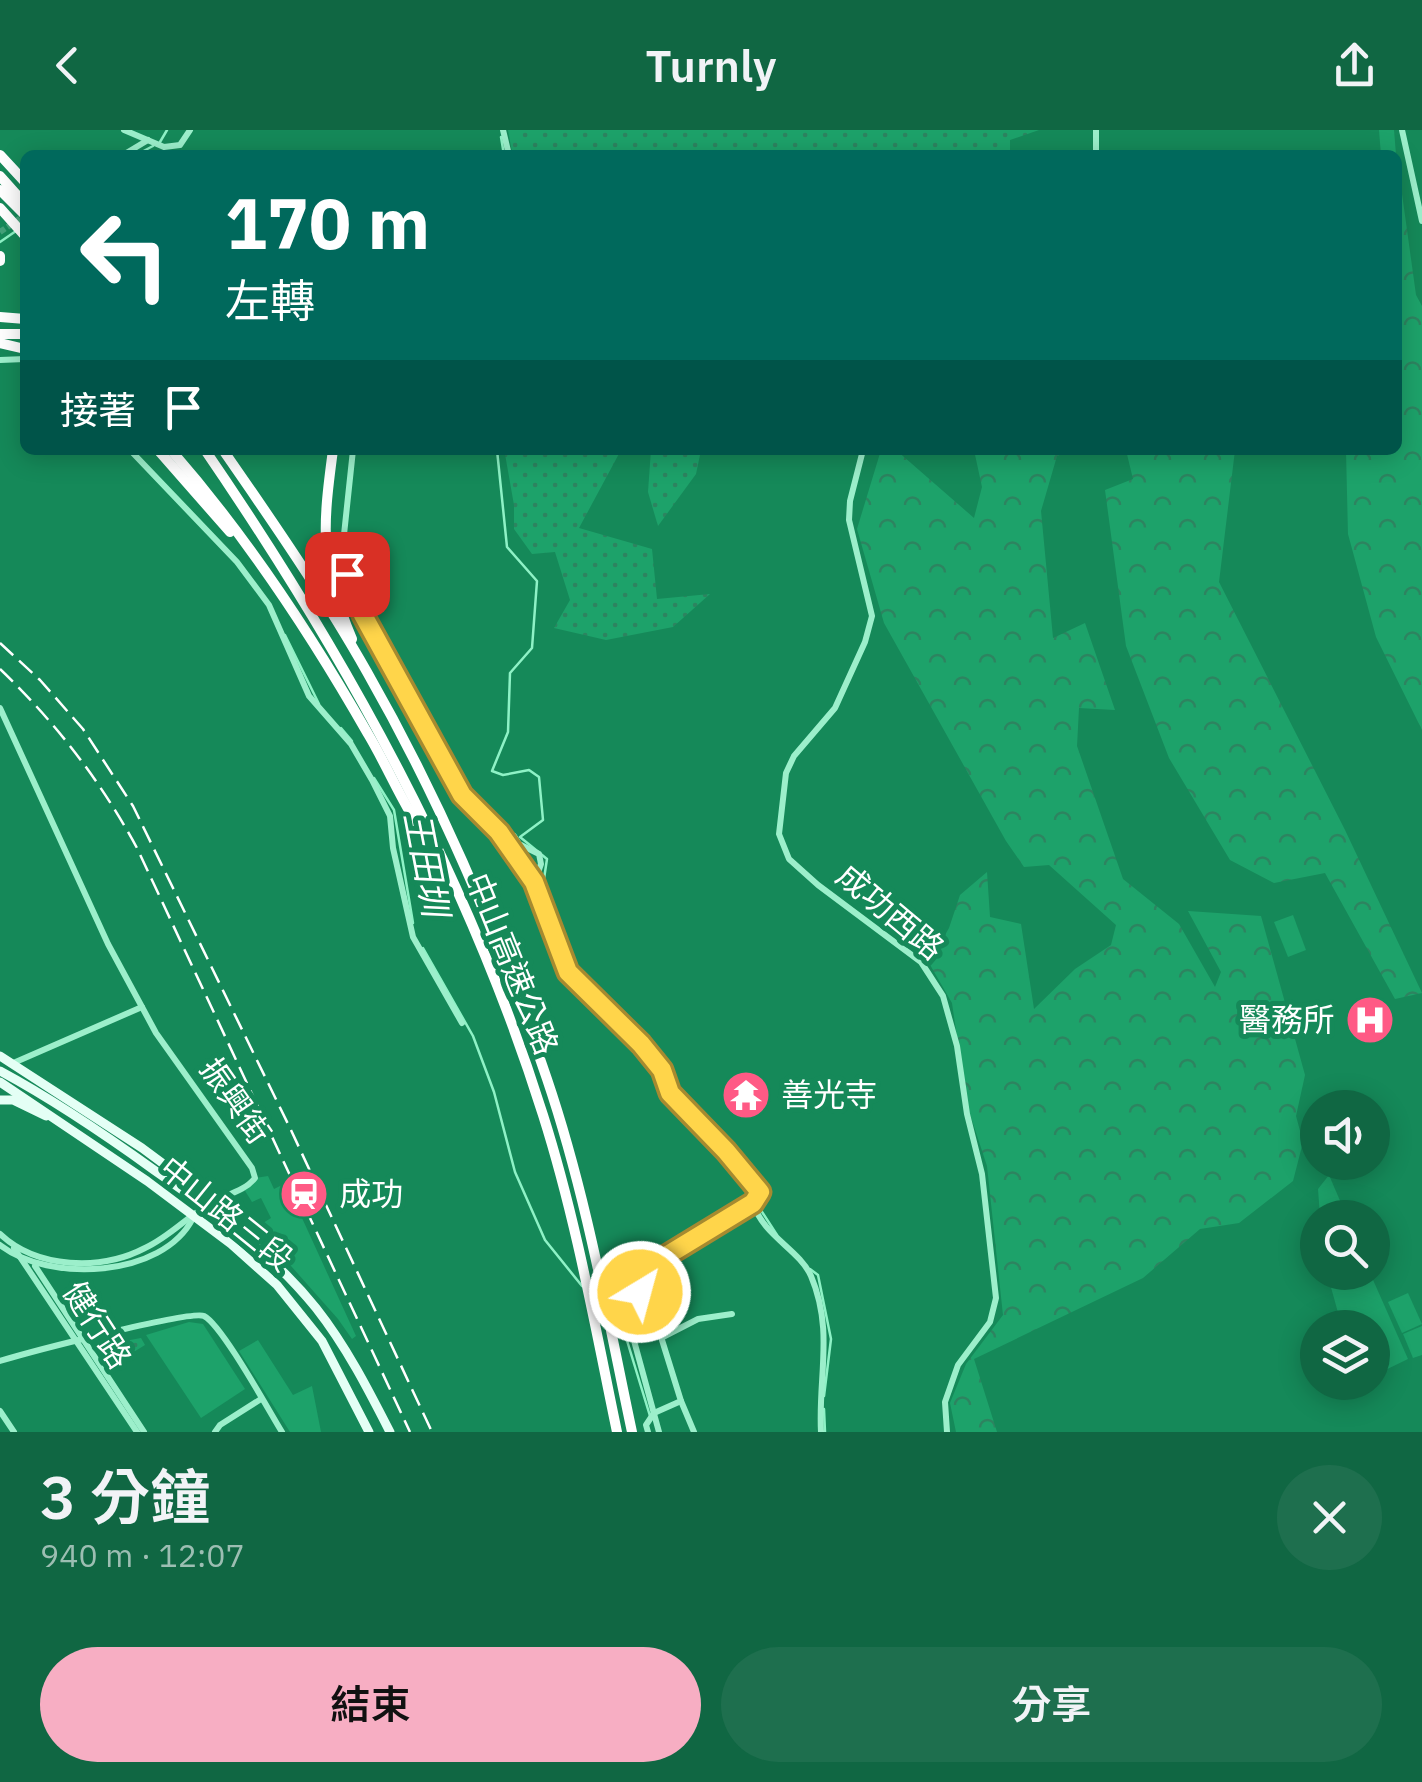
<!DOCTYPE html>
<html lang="zh-TW">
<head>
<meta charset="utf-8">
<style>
	:root { --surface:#106743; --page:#1e6f4e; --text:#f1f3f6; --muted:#9cbeb2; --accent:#f7aec3 }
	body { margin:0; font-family:"IBM Plex Sans","Noto Sans TC",sans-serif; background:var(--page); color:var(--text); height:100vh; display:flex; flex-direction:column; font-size:38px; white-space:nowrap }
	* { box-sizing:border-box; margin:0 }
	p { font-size:32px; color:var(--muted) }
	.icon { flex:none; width:55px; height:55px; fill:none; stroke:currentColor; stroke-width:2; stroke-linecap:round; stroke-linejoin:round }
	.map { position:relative; height:1302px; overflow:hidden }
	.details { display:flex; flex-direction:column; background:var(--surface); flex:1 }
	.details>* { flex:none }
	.hud { position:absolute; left:20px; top:20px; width:1382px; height:305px; border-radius:15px; box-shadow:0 5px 25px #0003; background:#00695c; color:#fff; overflow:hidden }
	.controls { position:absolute; left:1300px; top:960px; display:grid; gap:20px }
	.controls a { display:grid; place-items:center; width:90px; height:90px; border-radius:50%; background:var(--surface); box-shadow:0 5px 25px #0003; font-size:50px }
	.pin { position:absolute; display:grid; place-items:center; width:85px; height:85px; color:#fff; margin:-42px; border-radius:20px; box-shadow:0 5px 15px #0006 }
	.me { position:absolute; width:110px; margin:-55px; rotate:37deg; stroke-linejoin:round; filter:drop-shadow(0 0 8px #0008) }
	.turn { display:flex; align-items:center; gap:35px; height:210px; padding:0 40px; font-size:45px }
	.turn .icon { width:130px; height:130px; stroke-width:2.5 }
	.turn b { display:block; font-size:70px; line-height:85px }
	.then { display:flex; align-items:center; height:95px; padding:0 40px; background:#0003; gap:20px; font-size:38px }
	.round { display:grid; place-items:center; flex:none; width:105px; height:105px; border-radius:52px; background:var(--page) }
	.overview { display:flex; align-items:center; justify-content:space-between; height:170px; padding:0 40px }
	h1 { font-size:60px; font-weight:600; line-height:75px }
	.button { display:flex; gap:20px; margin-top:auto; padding:20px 40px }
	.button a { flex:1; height:115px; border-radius:60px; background:var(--accent); color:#111; font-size:40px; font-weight:600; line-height:115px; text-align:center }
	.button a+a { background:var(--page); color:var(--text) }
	header { display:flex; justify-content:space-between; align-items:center; height:130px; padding:0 40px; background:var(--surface); font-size:45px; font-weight:600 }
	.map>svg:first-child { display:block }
</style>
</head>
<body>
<header><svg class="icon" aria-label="back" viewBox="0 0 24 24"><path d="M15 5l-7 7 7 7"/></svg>Turnly<svg class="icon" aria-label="share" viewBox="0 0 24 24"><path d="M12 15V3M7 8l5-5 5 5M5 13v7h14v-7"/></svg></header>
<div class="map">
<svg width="1422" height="1302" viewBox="0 0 1422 1302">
	<defs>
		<pattern id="grass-dots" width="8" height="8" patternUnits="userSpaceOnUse" patternTransform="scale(2.5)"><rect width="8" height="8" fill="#1da26a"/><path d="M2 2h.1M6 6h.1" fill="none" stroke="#2d8460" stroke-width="1.8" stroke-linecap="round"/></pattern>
		<pattern id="forest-crowns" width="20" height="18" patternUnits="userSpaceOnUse" patternTransform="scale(2.5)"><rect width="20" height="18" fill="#1da26a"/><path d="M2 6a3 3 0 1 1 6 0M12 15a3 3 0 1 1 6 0" fill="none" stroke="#2d8460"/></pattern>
	</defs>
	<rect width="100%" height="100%" fill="#158959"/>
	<g fill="url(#grass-dots)">
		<path d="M508 0H1039L1010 10V25H561L557 22H512Z"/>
		<path d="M510 320H621L579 398 652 419 657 469 710 464 673 497 606 510 554 498 570 470 555 422 532 424 514 399V375L505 324Z"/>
		<path d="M651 320H701L696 344 658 396 648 362Z"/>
		<path d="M141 1208 145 1215 111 1236 98 1216Z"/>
	</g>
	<g fill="url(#forest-crowns)">
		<path d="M1379 0H1394L1396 25H1381Z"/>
		<path d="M1398 35 1416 165 1422 176V600L1376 507 1348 404 1346 320H1398Z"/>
		<path d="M881 320H896L974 388 982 357 974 320H1072L1057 326 1041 381 1053 508 1085 493 1115 580 1079 578 1077 616 1123 749 1179 794 1215 857 1221 842 1188 781 1261 786 1305 945 1296 986 1303 1012 1293 1051 1239 1093 1200 1099 1143 1148 974 1229 997 1302H956L950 1273 966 1234 1003 1185 987 1036 967 975 952 873 929 833 949 798 960 765 987 742 990 787 1021 794 1034 879 1075 839 1111 815 1116 795 1049 735 1024 737 1006 711 884 493 857 399Z"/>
		<path d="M1126 320H1235L1219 452 1345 700 1422 863 1395 869 1325 743 1274 753 1230 730 1169 628 1126 516 1105 360 1133 349Z"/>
	</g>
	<g fill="#1da26a">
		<path d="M1293 785 1306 820 1288 827 1274 792Z"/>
		<path d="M1329 1045 1347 1087H1320L1318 1059Z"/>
		<path d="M268 1046 274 1059 286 1053 356 1206 352 1209 338 1189 260 1101 263 1093 271 1088 261 1068 252 1072 242 1056 255 1048Z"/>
		<path d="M1327 1143H1370L1408 1229 1373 1246 1372 1198 1342 1197Z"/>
		<path d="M1408 1163 1422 1194 1402 1203 1388 1172Z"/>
		<path d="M189 1192 203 1194 245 1259 201 1288 146 1205Z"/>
		<path d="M1422 1196V1225L1413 1228 1403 1204Z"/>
		<path d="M258 1210 293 1265 312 1256 321 1302H290L239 1221Z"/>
	</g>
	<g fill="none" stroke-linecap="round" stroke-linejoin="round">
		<g stroke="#8ef2c6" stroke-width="2.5">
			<path d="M501 7 504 25"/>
			<path d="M160 12 167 0"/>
			<path d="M136 25 153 16"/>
			<path d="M0 112 16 101"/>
			<path d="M497 320 507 417 537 451 532 518 510 543 508 602 492 641 503 645 529 640 539 647 543 690 520 707 547 729 542 762 571 839 638 907"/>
			<path d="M285 505 319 574"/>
			<path d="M341 598 352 611"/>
			<path d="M374 648 394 680 413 793"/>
			<path d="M423 818 473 906 494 962 515 1042 545 1110 582 1156"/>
			<path d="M658 938 672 974 712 1017 752 1068"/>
			<path d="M757 1074 777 1105"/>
			<path d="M810 1139 818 1145 831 1209 824 1266"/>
			<path d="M614 1192 625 1204 650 1286"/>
			<path d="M824 1279 825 1302"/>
		</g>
		<path stroke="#44a17a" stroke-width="6" stroke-dasharray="6 3" stroke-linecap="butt" d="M0 102 25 85"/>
		<g stroke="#9cefcb" stroke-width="6">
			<path d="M124 0 164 17 180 15 190 0"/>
			<path d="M503 0 509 25"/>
			<path d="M1402 0 1422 91"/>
			<path d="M123 25 148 10"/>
			<path d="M1096 25V0"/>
			<path d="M0 230 25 229"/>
			<path d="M130 320 237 432 269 475 309 566 351 614 372 650 390 686 393 718 413 807 462 893"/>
			<path d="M353 320 343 414 347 443 363 485 462 665 499 702 534 752 567 842 641 914 662 940 670 963 760 1062 753 1073 648 1137 640 1147V1162L657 1194 681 1271 654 1283 646 1295 648 1302"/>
			<path d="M863 320 850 371 849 390 872 486 865 512 835 578 794 626 786 643 779 704 789 729 818 755 921 832 943 866 957 916 967 984 982 1044 996 1168 990 1192 958 1235 945 1272 947 1302"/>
			<path d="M0 578 108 814 142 877 156 903 252 1038 255 1048C244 1062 224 1065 209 1074 187 1087 169 1107 145 1118 101 1141 37 1139 0 1104"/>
			<path d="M514 706 519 714 539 724 541 734 535 751"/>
			<path d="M11 934 142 877"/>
			<path d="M753 1073C763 1106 799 1119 811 1146 834 1200 818 1247 821 1302"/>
			<path d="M0 1115C49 1153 163 1148 193 1088"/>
			<path d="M14 1118 137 1302"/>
			<path d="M35 1136 144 1302"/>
			<path d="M633 1207 659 1302"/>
			<path d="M661 1208 698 1189 732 1184"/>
			<path d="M0 1231C26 1223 190 1180 204 1186 222 1195 269 1281 282 1302"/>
			<path d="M681 1271 694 1302"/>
			<path d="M0 1281 14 1302"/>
			<path d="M215 1302 220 1295 261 1269"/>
		</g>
		<g stroke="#e4fff5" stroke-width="9">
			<path d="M0 926 142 1018 200 1061 206 1072"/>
			<path d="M0 941C54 970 104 1004 154 1040 213 1081 270 1121 316 1178 346 1216 368 1259 390 1302"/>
			<path d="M0 952 147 1051 231 1114 277 1155 322 1211 369 1302"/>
			<path d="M0 970H13L46 986"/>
		</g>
		<g stroke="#fff" stroke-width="10">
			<path d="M0 25 25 52"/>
			<path d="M0 46 25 74"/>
			<path d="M0 60 25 85"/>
			<path d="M0 78 25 106"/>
			<path d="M0 126V131"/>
			<path d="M0 187 25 189"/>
			<path d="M0 204H25"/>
			<path d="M0 213 25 219"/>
			<path d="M158 320 230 402"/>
			<path d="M171 320C247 407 311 504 368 604 389 639 404 678 428 711"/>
			<path d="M205 320C346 526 468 746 543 985 576 1089 595 1196 617 1302"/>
			<path d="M223 320C273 392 324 466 367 542 440 670 500 810 547 949 586 1064 607 1184 632 1302"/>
			<path d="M333 320C322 401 320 433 352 509"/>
		</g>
		<g stroke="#fff" stroke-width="2.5" stroke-dasharray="18 8" stroke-linecap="butt">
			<path d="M0 513 40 550 83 599 133 676 290 998 432 1302"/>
			<path d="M0 539C56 593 100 650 137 718L410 1302"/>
		</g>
	</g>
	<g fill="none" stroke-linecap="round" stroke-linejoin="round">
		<g stroke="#a68a30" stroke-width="25">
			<path id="route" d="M347 444 363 485 462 665 499 702 534 752 568 842 641 914 662 940 670 963 726 1021 760 1062 753 1073 648 1137 640 1147V1162"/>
		</g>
		<use href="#route" stroke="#ffd54a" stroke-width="18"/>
	</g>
	<defs>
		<g id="hospital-disc" transform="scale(2.5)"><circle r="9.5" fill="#ff5a85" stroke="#158959"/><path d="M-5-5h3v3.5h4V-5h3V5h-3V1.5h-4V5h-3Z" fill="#fff"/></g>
		<g id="temple-disc" transform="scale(2.5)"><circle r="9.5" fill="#ff5a85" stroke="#158959"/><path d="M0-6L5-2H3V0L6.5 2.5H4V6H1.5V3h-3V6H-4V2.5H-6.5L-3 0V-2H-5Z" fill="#fff"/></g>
		<g id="station-disc" transform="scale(2.5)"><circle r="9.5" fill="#ff5a85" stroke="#158959"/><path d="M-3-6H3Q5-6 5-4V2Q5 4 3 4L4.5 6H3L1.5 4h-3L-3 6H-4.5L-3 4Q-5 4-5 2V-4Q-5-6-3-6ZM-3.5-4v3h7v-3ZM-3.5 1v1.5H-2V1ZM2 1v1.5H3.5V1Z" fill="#fff"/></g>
	</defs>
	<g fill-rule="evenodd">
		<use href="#hospital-disc" x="1370" y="890"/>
		<use href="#temple-disc" x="746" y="965"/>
		<use href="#station-disc" x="304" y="1064"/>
	</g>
	<g text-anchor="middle" stroke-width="10" stroke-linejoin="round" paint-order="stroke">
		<g font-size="32" fill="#fff" stroke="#158959">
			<text transform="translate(890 782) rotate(40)" y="11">成功西路</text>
			<text transform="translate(512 834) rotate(68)" y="11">中山高速公路</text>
			<text transform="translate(235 971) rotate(55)" y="11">振興街</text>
			<text transform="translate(226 1084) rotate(39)" y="11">中山路三段</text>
			<text transform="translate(97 1195) rotate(57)" y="11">健行路</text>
		</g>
		<g font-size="32" fill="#fff" stroke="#158959" text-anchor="start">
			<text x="1335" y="901" text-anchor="end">醫務所</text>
			<text x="781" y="976">善光寺</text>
			<text x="339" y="1075">成功</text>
		</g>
		<g font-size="35" font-style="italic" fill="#fff" stroke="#158959">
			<text transform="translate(426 734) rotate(79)" y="12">王田圳</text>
		</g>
	</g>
</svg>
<div class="controls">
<a><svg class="icon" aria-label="sound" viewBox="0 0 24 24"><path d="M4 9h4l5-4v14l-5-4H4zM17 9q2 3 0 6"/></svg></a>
<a><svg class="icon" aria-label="search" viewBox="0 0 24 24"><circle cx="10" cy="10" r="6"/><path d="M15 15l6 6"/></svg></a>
<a><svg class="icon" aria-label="layers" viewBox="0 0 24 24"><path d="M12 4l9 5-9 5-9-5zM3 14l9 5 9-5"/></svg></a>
</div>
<div class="pin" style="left:347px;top:444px;background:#d93025"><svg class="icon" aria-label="arrive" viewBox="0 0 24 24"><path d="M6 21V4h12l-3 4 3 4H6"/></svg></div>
<svg class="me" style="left:640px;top:1162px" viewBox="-20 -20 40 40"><circle r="17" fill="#ffd54a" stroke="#fff" stroke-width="3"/><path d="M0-11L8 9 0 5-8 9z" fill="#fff"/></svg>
<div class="hud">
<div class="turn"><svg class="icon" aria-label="left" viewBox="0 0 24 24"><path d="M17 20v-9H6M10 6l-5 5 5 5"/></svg><div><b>170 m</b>左轉</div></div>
<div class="then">接著<svg class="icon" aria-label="arrive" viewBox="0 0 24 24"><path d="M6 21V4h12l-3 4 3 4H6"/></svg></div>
</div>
</div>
<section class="details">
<div class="overview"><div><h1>3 分鐘</h1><p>940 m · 12:07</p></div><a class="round"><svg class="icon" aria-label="close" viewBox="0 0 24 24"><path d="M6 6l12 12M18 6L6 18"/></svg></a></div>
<div class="button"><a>結束</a><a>分享</a></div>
</section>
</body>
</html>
